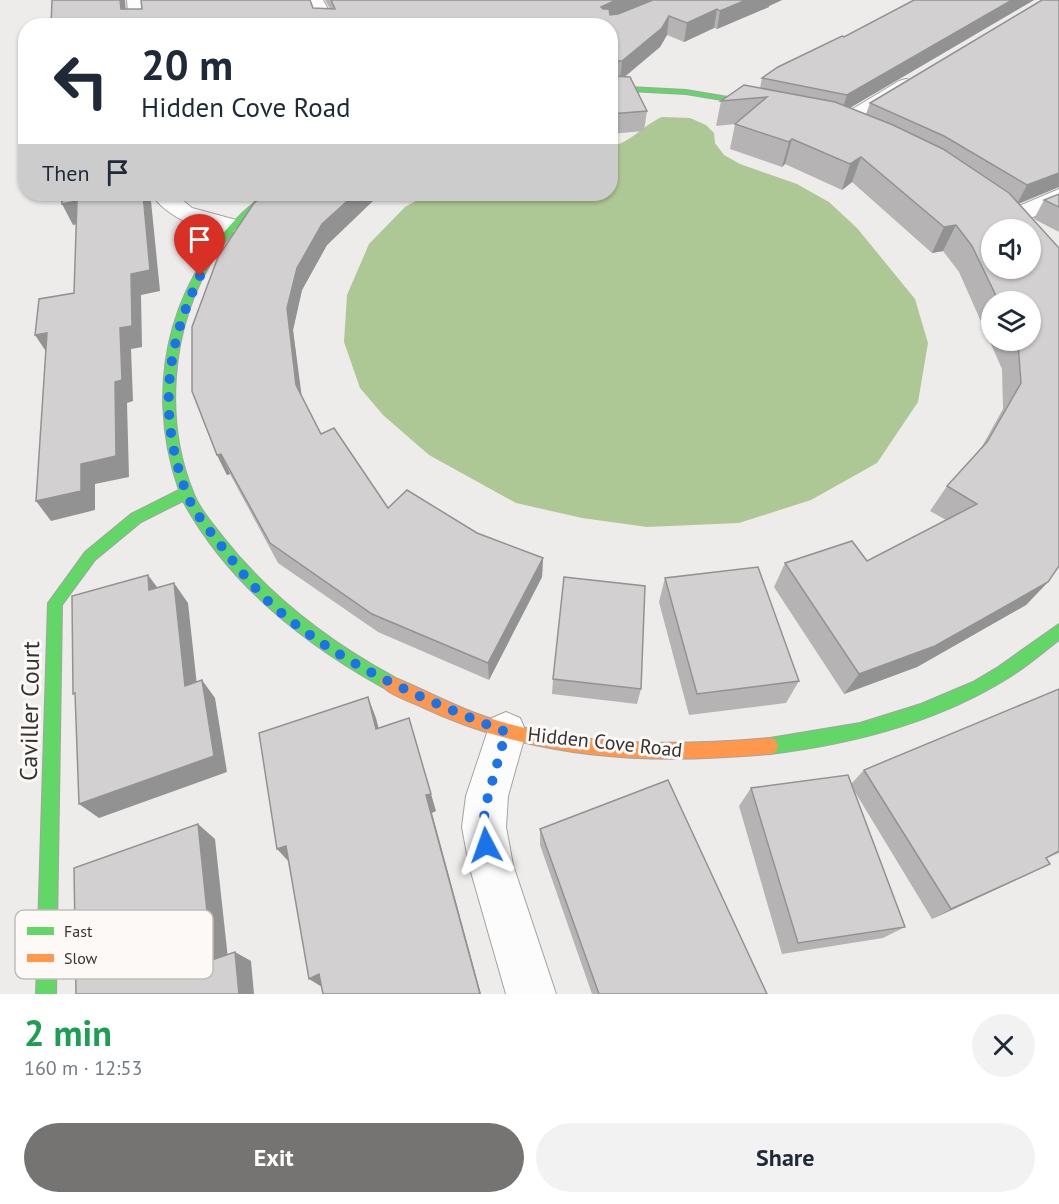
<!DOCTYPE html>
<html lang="en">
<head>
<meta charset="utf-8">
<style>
	:root { --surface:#fff; --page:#f2f2f3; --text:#1f2937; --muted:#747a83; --accent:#757472 }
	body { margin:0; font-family:"PT Sans",sans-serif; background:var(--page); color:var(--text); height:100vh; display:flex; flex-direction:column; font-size:22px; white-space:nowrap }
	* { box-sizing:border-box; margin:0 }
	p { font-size:20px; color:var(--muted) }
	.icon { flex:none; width:33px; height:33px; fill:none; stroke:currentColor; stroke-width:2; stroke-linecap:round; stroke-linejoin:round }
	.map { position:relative; height:994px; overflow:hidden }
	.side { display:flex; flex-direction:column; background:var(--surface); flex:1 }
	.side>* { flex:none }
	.hud { position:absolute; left:18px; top:18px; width:600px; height:183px; border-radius:24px; box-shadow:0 2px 4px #0004; background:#fff; color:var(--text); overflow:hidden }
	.tools { position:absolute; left:981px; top:219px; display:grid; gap:12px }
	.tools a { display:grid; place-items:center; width:60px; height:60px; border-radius:50%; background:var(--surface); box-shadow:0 2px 4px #0004; font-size:30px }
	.pin { position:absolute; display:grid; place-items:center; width:51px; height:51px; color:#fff; margin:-62px -26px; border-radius:50% 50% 50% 0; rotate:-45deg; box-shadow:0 0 6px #0007 }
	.pin .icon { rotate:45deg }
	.me { position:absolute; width:66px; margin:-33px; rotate:356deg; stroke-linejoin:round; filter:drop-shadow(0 0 4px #0008) }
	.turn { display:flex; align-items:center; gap:21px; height:126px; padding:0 24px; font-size:27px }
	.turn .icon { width:78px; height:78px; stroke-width:2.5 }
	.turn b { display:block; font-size:42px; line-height:51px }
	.then { display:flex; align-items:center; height:57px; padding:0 24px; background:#0003; gap:12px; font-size:22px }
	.round { display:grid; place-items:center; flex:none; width:63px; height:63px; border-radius:32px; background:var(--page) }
	.head { display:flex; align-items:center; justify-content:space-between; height:102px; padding:0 24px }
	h1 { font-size:36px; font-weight:700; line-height:45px; color:#1e9e55 }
	.button { display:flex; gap:12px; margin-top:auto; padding:12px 24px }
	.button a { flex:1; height:69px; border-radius:36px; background:var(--accent); color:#fff; font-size:24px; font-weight:700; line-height:69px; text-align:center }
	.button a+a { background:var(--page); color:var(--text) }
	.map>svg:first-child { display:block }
</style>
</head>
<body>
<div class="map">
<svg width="1059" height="994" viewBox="0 0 1059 994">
	<rect width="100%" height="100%" fill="#eeecea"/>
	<path fill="#adc894" d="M662 117 690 118 706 125 714 133 715 143 724 155 740 164 797 184 829 202 857 228 915 299 928 343 918 402 877 463 811 500 739 523 647 527 582 518 516 503 429 455 383 415 360 388 344 342 347 295 369 244 405 207 428 194H610L611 146C631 143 643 125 662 117Z"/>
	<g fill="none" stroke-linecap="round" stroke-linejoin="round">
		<g stroke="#a4a3a1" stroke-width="2">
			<g id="street">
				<path d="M127 0H143L147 26H129Z"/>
				<path d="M307 0H323L337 26H319Z"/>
				<path d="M906 79 913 81 916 85 913 89 850 127 843 129 836 127 833 123 836 119 899 81Z"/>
				<path d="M1059 189V206L1021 222 1013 224 1005 222 1001 217 1005 212Z"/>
				<path d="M152 194H175L192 208 240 221 243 226 240 231C213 238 164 217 152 194Z"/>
				<path d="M506 712 520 718 526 732 508 796 506 827 513 865 556 994H506L469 865 462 827 466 796 492 718Z"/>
			</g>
		</g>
		<g stroke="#a4a3a1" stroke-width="2">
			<g id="fast">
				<path d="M610 86 686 90 770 104 774 106 770 108 686 94 610 90Z"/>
				<path d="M265 194H275C270 200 263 204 257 208 242 221 229 236 218 252 193 288 179 333 176 376 173 415 178 455 193 492 199 508 212 523 223 537 269 596 328 641 394 677L396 682 394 687 388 689 382 687C303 643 227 582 183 501L141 522 95 560 62 605 56 994H36L48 603 85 552 131 514 179 490C141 381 172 264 265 194Z"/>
				<path d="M1059 624V640C1042 653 1026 667 1008 678 936 723 853 744 770 754L764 752 762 746 764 740 770 738 860 723 921 704 973 682 998 667Z"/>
			</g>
		</g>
		<g stroke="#a4a3a1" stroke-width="2">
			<path id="slow" d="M388 675C422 688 454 707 489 718 579 747 676 746 770 738L776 740 778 746 776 752 770 754C648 765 535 760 422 707 410 701 385 694 380 682L382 677Z"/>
		</g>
		<use href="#street" fill="#fcfcfc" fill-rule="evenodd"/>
		<use href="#fast" fill="#63d668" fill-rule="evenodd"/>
		<use href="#slow" fill="#ff974d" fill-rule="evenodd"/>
	</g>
	<g fill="#b5b3b3" fill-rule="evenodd">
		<path d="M325 0H782L769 6V7L717 29 714 28 684 42 667 35 660 47 625 77 647 111 644 131 610 134V26L126 9H330Z"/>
		<path d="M914 0H1034L850 108 866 114 870 103 1042 0H1059V187L1019 204 1059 248V566L1048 582 1026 605 917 667 844 694 774 587 785 563 852 541 867 561 946 520 930 511 947 486 980 450 1003 409 1002 369 959 272 943 251 932 253 852 182 842 190 785 164 782 167 730 149 735 124 716 126 721 101 744 85 760 88 762 78 778 67 842 36 844 37ZM992 230H1030V268H992ZM992 302H1030V340H992Z"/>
		<path d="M266 194H383L377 197 327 245 302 290 293 330 301 395 321 434 388 508 477 533 543 558 542 577 489 680 378 632 278 563 230 474 227 475 217 455Z"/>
		<path d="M1059 194V232L1034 219 1044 200Z"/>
		<path d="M665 578 799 681 786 703 689 715 659 602Z"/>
		<path d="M553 679 641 689 637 704 552 694Z"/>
		<path d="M1059 689V853L1046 858 1027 875 932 919 852 787 905 927 883 938 782 954 739 806 751 788 851 784 864 770Z"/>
		<path d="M540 829 767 994H592L540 845Z"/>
	</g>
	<g fill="#939292">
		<path d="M120 0H125L127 26 121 9Z"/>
		<path d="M616 0H654L600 25 601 7Z"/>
		<path d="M746 0H782L769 6V7L717 29 720 11Z"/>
		<path d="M1012 0H1034L841 113 847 95Z"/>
		<path d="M717 9 714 28 684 42 687 23Z"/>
		<path d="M669 16 667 35 660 47 620 80 622 61Z"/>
		<path d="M792 139 785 164 782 167 789 142Z"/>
		<path d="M861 157 852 182 842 190 850 164Z"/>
		<path d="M1059 173V187L1017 204 1027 185Z"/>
		<path d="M143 194H151L154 200 151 201 160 291 141 295 142 347 131 349 133 401 127 403 129 477 95 484V510L51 521 36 501 81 464 115 382 120 328 131 274Z"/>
		<path d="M355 194H383L377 197 327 245 302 290 293 330 303 406 296 385 287 308 297 268 322 224Z"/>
		<path d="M77 201 87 222 73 225 62 204Z"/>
		<path d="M956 225 943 251 932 253 944 227Z"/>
		<path d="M47 333 49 356 35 335Z"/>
		<path d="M221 454 230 474 227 475 217 455Z"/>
		<path d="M543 558 542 577 489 680 488 663Z"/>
		<path d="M148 575 163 595 149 590Z"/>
		<path d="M1048 582 1026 605 917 667 844 694 859 674Z"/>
		<path d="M174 583 188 603 199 704 185 686Z"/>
		<path d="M202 680 215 698 227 772 99 818 79 804Z"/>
		<path d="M368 697 376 718 384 749 376 729Z"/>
		<path d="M409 718 436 811 432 813 481 994H480L426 795Z"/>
		<path d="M198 824 215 839 229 968 212 960Z"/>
		<path d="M286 846 291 864 277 849Z"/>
		<path d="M1050 864 1027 875 932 919 951 909Z"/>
		<path d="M235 952 251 961 254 994H239Z"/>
		<path d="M319 974 322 987 309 979Z"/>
	</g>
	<g fill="#d2d0d0" stroke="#939292" stroke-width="1.5" fill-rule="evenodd">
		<path d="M52 0H120L121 9H142L141 0H310L313 8 335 9 331 0H616L601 7 603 9H609L610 15 618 14 653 0H746L720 11 717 9 687 23 669 16 662 28 622 61H610V26H51Z"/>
		<path d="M914 0H1012L847 95 762 78 778 67 842 36 844 37Z"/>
		<path d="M1042 0H1059V173L1027 185 944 136 870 103Z"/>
		<path d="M610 76 630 77 647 111 610 114Z"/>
		<path d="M744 85 835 102 893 125 943 149 1009 193 1059 248V566L1048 582 935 646 859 674 785 563 852 541 867 561 977 504 947 486 987 442 1021 383 1018 343 1017 340H1030V302H999L972 246 956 225 944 227 861 157 850 164 792 139 789 142 735 124 767 97 721 101ZM992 230H1030V268H992Z"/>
		<path d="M61 194H143L150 270 131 274 132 326 120 328 122 380 115 382 116 456 81 464V491L36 501 47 333 35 335 39 299 74 293 77 201 62 204Z"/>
		<path d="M266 194H355L322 224 297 268 287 308 296 385 321 434 334 428 388 508 407 490 477 533 543 558 488 663 372 614 270 543 221 454 217 455 192 391V327L218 257 254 203Z"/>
		<path d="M1059 194V207L1044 200Z"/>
		<path d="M758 567 799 681 697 694 665 578Z"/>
		<path d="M148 575 149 590 174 583 185 686 202 680 214 756 79 804 75 693 73 694 72 596Z"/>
		<path d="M564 577 645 586 641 689 553 679Z"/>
		<path d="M1059 689V851L1046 858 1050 864 951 909 864 770Z"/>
		<path d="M368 697 376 729 409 718 431 794 426 795 480 994H323L319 974 309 979 286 846 277 849 259 733Z"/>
		<path d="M848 775 905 927 798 943 751 788Z"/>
		<path d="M668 780 767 994H599L540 829Z"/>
		<path d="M198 824 212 960 235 952 239 994H76L74 868Z"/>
	</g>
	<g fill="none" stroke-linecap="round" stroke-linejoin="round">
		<path stroke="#1a73e8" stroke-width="10" stroke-dasharray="0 18" d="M200 276C165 347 158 416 186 492 194 514 212 533 226 552 242 573 258 593 278 610 343 666 427 701 506 732L484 811 486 845"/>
	</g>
	<g text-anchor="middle" stroke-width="6" stroke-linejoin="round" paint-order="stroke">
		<g font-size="20" fill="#343332" stroke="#fcf9f6">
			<text transform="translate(605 742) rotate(6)" y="7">Hidden Cove Road</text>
		</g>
		<g font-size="24" fill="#343332" stroke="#fcf9f6">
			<text transform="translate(30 711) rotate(-89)" y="8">Caviller Court</text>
		</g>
	</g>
	<rect x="15" y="910" width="198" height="69" rx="9" fill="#fcf9f6" stroke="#c0bebb" stroke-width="1.5"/>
	<rect x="27" y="927" width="27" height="8" fill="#63d668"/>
	<rect x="27" y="954" width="27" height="8" fill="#ff974d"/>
	<g font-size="16" fill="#343332">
		<text x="64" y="937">Fast</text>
		<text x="64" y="964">Slow</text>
	</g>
</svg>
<div class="tools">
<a><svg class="icon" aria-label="sound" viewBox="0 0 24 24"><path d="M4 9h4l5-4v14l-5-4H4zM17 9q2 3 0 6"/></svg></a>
<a><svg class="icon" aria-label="layers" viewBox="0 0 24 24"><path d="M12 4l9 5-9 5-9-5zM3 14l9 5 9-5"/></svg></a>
</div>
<div class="pin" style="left:200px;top:276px;background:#d93025"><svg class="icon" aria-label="arrive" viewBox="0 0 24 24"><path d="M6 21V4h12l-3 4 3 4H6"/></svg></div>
<svg class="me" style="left:486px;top:845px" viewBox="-20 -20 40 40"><path d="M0-17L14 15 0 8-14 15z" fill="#1a73e8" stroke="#fff" stroke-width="4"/></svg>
<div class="hud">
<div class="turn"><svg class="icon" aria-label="left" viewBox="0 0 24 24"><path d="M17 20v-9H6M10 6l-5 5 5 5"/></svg><div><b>20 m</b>Hidden Cove Road</div></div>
<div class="then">Then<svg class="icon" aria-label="arrive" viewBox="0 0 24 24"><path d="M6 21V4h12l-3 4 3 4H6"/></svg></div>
</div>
</div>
<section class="side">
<div class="head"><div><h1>2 min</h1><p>160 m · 12:53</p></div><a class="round"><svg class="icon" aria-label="close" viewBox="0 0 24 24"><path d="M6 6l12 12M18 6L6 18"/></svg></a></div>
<div class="button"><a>Exit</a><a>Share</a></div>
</section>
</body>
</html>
